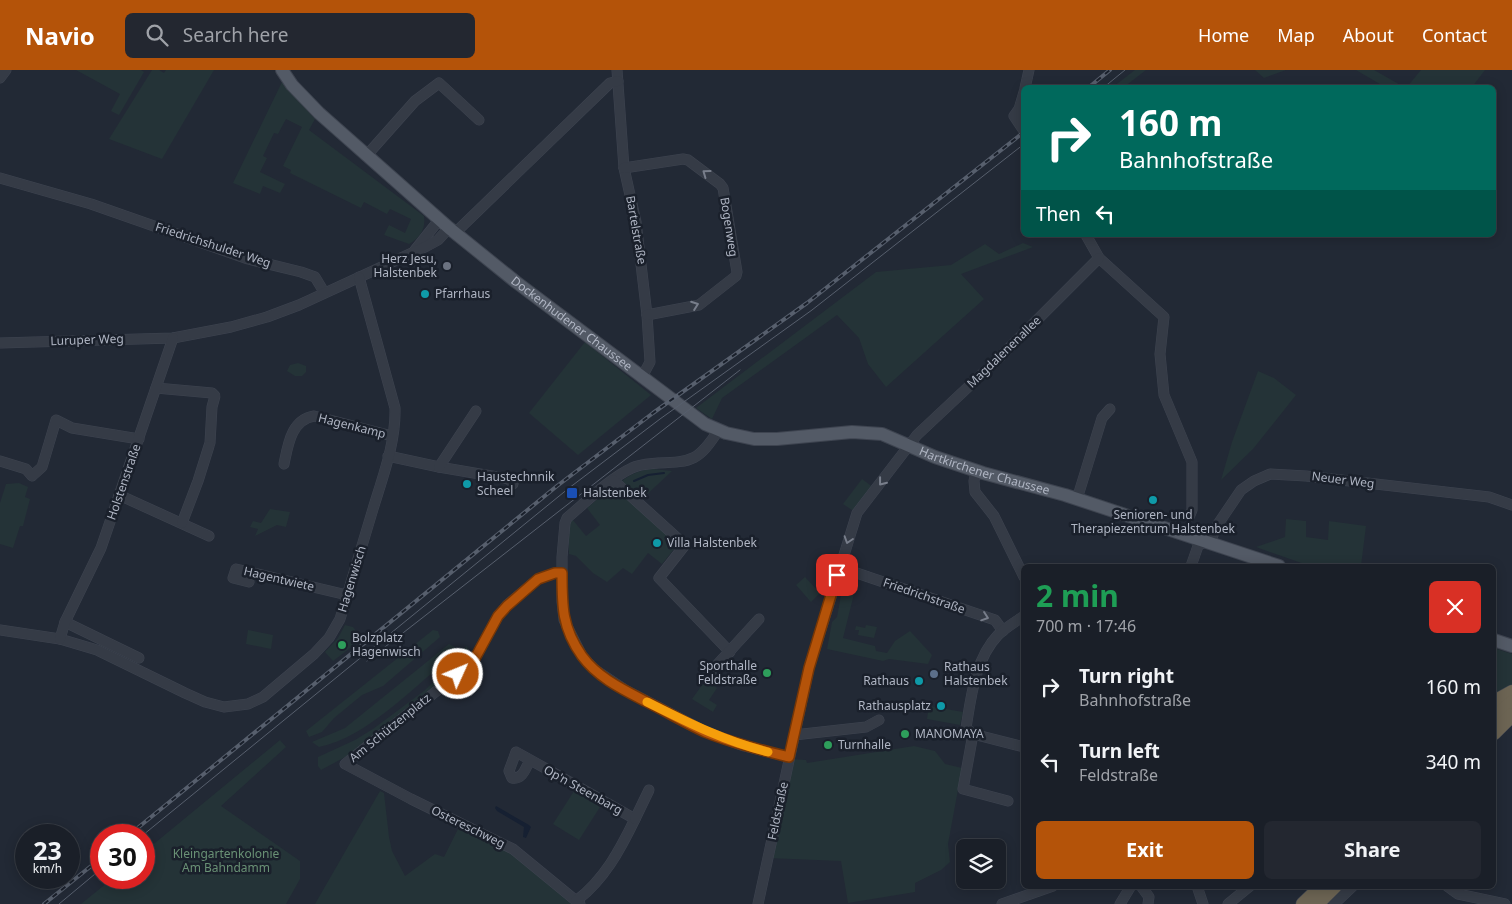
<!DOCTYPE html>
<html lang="en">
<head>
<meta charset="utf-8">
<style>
	:root { --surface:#1a1f28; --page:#232730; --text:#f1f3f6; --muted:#9fa2a8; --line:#383d45; --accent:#b45309 }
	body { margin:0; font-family:"Noto Sans",sans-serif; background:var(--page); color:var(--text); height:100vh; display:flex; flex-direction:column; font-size:19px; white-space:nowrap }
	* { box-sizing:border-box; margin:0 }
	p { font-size:16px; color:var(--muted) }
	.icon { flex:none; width:28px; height:28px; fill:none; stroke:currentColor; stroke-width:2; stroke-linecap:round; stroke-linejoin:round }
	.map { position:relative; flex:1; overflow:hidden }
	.details { position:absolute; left:1021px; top:494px; width:475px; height:325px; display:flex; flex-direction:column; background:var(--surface); border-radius:8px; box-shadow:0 2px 12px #0003,0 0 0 1px var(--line) }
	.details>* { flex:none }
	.top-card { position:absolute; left:1021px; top:15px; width:475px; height:152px; border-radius:8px; box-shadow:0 2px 12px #0003,0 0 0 1px var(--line); background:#00695c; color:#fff; overflow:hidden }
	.fabs { position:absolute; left:956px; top:769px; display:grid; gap:10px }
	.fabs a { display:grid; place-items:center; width:50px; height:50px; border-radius:8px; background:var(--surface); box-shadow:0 2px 12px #0003,0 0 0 1px var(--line); font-size:25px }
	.speed { position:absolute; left:15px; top:754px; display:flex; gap:10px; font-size:25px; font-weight:700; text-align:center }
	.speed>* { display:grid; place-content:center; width:65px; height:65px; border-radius:50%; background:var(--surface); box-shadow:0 2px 12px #0003,0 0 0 1px var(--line); line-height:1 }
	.speed small { font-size:12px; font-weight:400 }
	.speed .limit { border:8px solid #d22; background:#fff; color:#111 }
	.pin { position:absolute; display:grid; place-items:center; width:42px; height:42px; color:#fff; margin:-21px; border-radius:10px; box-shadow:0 2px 8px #0006 }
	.me { position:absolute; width:55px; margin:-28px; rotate:46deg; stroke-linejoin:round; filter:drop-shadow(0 0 4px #0008) }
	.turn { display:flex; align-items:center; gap:18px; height:105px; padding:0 15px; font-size:22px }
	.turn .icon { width:65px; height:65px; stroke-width:2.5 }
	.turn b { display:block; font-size:35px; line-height:42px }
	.then { display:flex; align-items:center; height:48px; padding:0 15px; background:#0003; gap:10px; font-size:19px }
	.round { display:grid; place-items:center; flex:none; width:52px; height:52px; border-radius:8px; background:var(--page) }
	.summary { display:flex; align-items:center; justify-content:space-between; height:85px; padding:0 15px }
	h1 { font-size:30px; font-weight:700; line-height:38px; color:#1e9e55 }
	.cta { display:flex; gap:10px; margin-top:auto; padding:10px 15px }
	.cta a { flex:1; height:58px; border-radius:8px; background:var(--accent); color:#fff; font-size:20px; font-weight:700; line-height:58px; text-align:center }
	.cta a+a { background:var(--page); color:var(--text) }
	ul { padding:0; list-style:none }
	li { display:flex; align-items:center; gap:15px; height:75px; padding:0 15px }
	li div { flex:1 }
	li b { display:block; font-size:19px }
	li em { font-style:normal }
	header { display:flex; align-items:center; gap:30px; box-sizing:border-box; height:70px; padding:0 25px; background:var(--accent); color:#fff }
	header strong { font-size:24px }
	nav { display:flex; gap:28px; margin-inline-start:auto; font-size:18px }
	.search { width:350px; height:45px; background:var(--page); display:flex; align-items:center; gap:12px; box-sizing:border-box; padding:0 18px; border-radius:8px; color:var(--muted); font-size:19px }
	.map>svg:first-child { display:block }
</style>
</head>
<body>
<header>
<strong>Navio</strong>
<div class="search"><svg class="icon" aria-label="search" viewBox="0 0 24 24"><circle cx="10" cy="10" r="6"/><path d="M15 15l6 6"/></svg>Search here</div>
<nav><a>Home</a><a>Map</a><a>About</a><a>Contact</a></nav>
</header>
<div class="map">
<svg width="1512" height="834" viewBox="0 0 1512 834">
	<rect width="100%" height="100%" fill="#222935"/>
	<g fill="#243337">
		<path d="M76 0H141L144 2 119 45 111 41 120 24Z"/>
		<path d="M152 0H159L164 3 166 0H214L162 89 109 69Z"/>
		<path d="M1135 0H1146L1124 17H1113Z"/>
		<path d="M1255 0H1286L1264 8Z"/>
		<path d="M1356 0H1374L1404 17H1385Z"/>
		<path d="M1421 0H1485L1472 17H1407Z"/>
		<path d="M282 12 315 49 309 60 424 146C426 159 420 168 409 174L384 165 389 155 405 163 411 149 390 139 387 144 364 132 361 138 290 103 291 100 283 96 302 57 286 49 278 64 274 63 263 86 267 88 260 102 285 114 280 123 263 116 260 124 233 113Z"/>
		<path d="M1023 173 1033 177 961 204 984 229 886 317 868 294 859 268 837 245 722 328 712 349 696 338 876 202 951 195 985 174 999 184Z"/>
		<path d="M585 272 651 325 578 385 529 343Z"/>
		<path d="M298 293 306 296V302L302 306H295L287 301 290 295Z"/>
		<path d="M1258 301 1274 308 1296 325 1253 379 1221 410 1232 372Z"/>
		<path d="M653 399 672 401 642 429 622 411C632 403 640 400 653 399Z"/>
		<path d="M862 409 874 418 855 442 843 434Z"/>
		<path d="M19 413 28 417 25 427 30 429 23 456H20L13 478 0 474V433L6 414Z"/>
		<path d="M613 416 678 474 662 494 648 483 632 504 623 498 607 512 593 503 576 486 569 484 568 456 572 449 586 466 600 455 587 438Z"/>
		<path d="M270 439 290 442 286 457 277 455 255 466 258 459 250 457 253 451 261 453Z"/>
		<path d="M1286 449 1306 451V467L1328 470 1329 451 1366 456 1361 496H1310L1256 477 1285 467Z"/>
		<path d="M845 504 857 508 856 513H853L851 522 839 523Z"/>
		<path d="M805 507 820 523 811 532 796 515Z"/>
		<path d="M854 524 843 568 875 576 876 581 887 583 895 571 910 561 932 585 928 594 889 589 883 591 827 579 832 552 837 547 841 525Z"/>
		<path d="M345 555 353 557 362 569 333 591 325 582 338 568Z"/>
		<path d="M866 555 877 557 874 568 858 565 859 560H855L856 556 865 558Z"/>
		<path d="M248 560 273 565 271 579 246 574Z"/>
		<path d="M433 560 438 561 440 567 383 616 362 625 334 648 322 662 309 667 306 661Z"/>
		<path d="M449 574 455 577 457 581 449 589C412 618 366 668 319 677L312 672 345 658Z"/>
		<path d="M467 576 469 582 467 587 469 592 347 686 321 700 318 696V687L355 670 373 659 424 621 460 586 461 581Z"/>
		<path d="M1494 578 1512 584V619L1494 629Z"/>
		<path d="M705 611 717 618 709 630 717 635 713 642 692 629Z"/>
		<path d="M929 636 963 642 960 655 927 649Z"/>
		<path d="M280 670 286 677 221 736 300 791V809L286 834H81L113 808H144V782Z"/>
		<path d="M914 676 935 681 945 694 962 698 948 774 950 792 941 800 915 813V822L848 833 841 791 768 788 790 689 806 690 807 693Z"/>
		<path d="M380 721 384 723 389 767 392 781 405 806 435 784 444 787 458 759 510 782 573 834H315Z"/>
		<path d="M574 721 600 737 579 770 553 754Z"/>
	</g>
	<path fill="#162032" d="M496 736 529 755 531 757 526 768 523 767 524 757 497 741 495 738Z"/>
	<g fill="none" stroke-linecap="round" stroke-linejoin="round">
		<path stroke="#162032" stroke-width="2" d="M634 411 648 405 664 403"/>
		<g stroke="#3e4450" stroke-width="11">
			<g id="minor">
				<path d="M617 0 624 98 636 152 647 245 650 292 642 307"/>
				<path d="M0 8 6 0"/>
				<path d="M1025 18 1029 0"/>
				<path d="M1024 22 1019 39 1014 46 1024 61"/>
				<path d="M367 85 415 31 439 13 479 50"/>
				<path d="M624 98 683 89 688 90 720 114 723 118 737 202 736 206 699 235 647 245"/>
				<path d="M0 108 91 134 248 189 301 202 315 207 324 222"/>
				<path d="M455 163 610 13 618 11"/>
				<path d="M1086 165 1099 188 1164 247 1160 284 1164 325 1192 392V440L1189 447"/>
				<path d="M415 180 439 150"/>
				<path d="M0 273 173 268 231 257 267 247 299 235 427 176 438 170 449 158"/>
				<path d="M156 318 212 323 215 326 212 337 210 373"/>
				<path d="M718 361C699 390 693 392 658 393 649 394 640 394 632 398 610 408 586 432 567 448L565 453 562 487V532L564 550 582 586 594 599 627 621 706 662 744 676 789 687"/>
				<path d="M388 386 439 397 509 409 513 414"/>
				<path d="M0 391 26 399 32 406 42 397 56 350 72 358 139 369"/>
				<path d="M284 394C288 375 291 350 314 346L392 366"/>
				<path d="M439 397 476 341"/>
				<path d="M976 401 974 411 975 422 994 446 1024 507"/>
				<path d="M613 410 685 475 659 508 730 582"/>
				<path d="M119 425 209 466"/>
				<path d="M1077 429 1102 348 1110 339"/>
				<path d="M182 453 198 411 209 376"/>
				<path d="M1191 496 1198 476 1213 465 1218 454 1241 420 1254 411 1270 404 1306 406 1489 427 1512 435"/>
				<path d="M839 497 995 550 1003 561"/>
				<path d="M562 503H555L538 509 507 535 498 546 473 592 345 694 411 729 513 779 580 834"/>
				<path d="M249 512 233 508 236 499 347 525"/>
				<path d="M1024 546C1015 552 1005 558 998 565 975 589 971 627 966 658L973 664 1024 677"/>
				<path d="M65 552 139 588"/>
				<path d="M0 560 60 569 97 580 185 623 205 632 224 637 248 634 263 627 314 584 329 568 340 549C351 512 362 476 373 439 383 406 396 372 395 338L359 207"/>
				<path d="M60 569 65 552 101 478 173 268"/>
				<path d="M705 608 759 549"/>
				<path d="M973 664 963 719 1008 731"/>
				<path d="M794 665 866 657 879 650"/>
				<path d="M530 690C526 697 523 710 512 708L509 701 516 682C556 704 596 727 635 749 620 780 604 810 576 831"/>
				<path d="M635 749 649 720"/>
				<path d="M1141 816 1149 827 1148 834"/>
				<path d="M1197 816 1203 834"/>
				<path d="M1447 816 1458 824 1505 834"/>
				<path d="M758 834 809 598 857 443 917 365 998 289 1099 188"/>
				<path d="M1002 834 1053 816"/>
				<path d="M1120 834 1131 816"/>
				<path d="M1228 834 1250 816"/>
				<path d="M1334 834 1353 816"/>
			</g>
		</g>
		<g stroke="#3e4450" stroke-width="14">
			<g id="major">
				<path id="s1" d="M282 0 292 15 319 43 449 158 516 212 705 354 726 363 754 369H777L852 362 882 364 935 387 983 403 1065 425 1279 496"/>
				<path d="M1494 570 1512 576"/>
			</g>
		</g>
		<g stroke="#3f4551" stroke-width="15">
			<g id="highway">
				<path d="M1494 632 1512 622"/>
				<path d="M1494 649 1512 632"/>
				<path d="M1494 663 1512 645"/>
				<path d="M1303 834 1322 816"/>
				<path d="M1317 834 1335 816"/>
			</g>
		</g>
		<use href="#minor" stroke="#353b46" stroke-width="10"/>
		<use href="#major" stroke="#535a66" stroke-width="12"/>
		<use href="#highway" stroke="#6c6453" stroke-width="14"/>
		<g stroke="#575f6d" stroke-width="1">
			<path d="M1103 18 1125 0"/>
			<path d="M367 591 740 300"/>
			<path d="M143 765 569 418 660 349 812 240 1024 74"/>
			<path d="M59 834 101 799"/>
		</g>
		<g stroke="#575f6d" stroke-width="4">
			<g id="rail">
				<path d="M1088 18 1110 0"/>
				<path d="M129 765 557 416 653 343 807 233 1024 62"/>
				<path d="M44 834 101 788"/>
			</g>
		</g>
		<use href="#rail" stroke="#1a202b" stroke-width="2" stroke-dasharray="5.5" stroke-linecap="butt"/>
	</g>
	<defs><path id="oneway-chevron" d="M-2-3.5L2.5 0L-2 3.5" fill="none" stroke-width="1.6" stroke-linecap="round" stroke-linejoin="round" transform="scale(1.25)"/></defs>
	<g stroke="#787e8b">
		<use href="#oneway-chevron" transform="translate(706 103) rotate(-144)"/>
		<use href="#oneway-chevron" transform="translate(695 235) rotate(-20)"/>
		<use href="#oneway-chevron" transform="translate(882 412) rotate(128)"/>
		<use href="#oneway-chevron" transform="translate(848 470) rotate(108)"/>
		<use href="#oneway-chevron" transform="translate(985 547) rotate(19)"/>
	</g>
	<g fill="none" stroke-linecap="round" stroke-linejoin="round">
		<g stroke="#753606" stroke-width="12">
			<path id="route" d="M458 604 473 592 498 546 507 536 538 509 555 503H562C562 536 562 558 582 586 598 608 624 620 647 632 667 642 686 653 705 662 732 673 761 680 789 687L809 598 837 505"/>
		</g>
		<use href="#route" stroke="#b45309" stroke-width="9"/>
		<path stroke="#f59e0b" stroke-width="9" d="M647 632C687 652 724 671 768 682"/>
	</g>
	<circle fill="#6b7280" stroke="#1a202b" stroke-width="2" cx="447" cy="196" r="5"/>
	<g fill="#0f9aa8" stroke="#1a202b" stroke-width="2">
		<circle cx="425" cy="224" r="5"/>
		<circle cx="467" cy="414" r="5"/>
		<circle cx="1153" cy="430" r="5"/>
		<circle cx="657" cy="473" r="5"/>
		<circle cx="919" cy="611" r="5"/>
		<circle cx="941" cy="636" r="5"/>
	</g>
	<rect fill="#1a4fb4" stroke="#1a202b" stroke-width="2" x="566" y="417" width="12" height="12" rx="2.5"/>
	<g fill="#2e9e5b" stroke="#1a202b" stroke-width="2">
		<circle cx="342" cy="575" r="5"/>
		<circle cx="767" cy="603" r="5"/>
		<circle cx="905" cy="664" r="5"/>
		<circle cx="828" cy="675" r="5"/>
	</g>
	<circle fill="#5c6f8a" stroke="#1a202b" stroke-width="2" cx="934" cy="604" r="5"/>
	<g text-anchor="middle" stroke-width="5" stroke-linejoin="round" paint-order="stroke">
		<g font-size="12" fill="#afb5c3" stroke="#1a202b">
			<text transform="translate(729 157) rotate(81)" y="4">Bogenweg</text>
			<text transform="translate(636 160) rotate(80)" y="4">Bartelstraße</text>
			<text transform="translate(213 175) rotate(18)" y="4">Friedrichshulder Weg</text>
			<text dy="4" stroke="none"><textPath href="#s1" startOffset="386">Dockenhudener Chaussee</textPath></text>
			<text transform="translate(87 270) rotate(-2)" y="4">Luruper Weg</text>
			<text transform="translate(1004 282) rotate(-44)" y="4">Magdalenenallee</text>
			<text transform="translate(352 356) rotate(14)" y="4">Hagenkamp</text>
			<text dy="4" stroke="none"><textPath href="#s1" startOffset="842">Hartkirchener Chaussee</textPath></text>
			<text transform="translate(1343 410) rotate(7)" y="4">Neuer Weg</text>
			<text transform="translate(124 412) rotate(-71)" y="4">Holstenstraße</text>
			<text transform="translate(279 509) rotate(13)" y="4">Hagentwiete</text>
			<text transform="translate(352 509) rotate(-73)" y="4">Hagenwisch</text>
			<text transform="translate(924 526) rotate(19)" y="4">Friedrichstraße</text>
			<text transform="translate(390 658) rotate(-39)" y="4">Am Schützenplatz</text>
			<text transform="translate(583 720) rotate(29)" y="4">Op'n Steenbarg</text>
			<text transform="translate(778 741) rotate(-78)" y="4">Feldstraße</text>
			<text transform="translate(468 757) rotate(26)" y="4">Ostereschweg</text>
		</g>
		<g font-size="12" fill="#afb5c3" stroke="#1a202b" text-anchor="start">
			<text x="437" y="193" text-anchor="end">Herz Jesu,<tspan x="437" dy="14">Halstenbek</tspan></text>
			<text x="435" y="228">Pfarrhaus</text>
			<text x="477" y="411">Haustechnnik<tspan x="477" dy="14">Scheel</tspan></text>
			<text x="583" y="427">Halstenbek</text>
			<text x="1153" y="449" text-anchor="middle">Senioren- und<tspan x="1153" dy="14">Therapiezentrum Halstenbek</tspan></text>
			<text x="667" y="477">Villa Halstenbek</text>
			<text x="352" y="572">Bolzplatz<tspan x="352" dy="14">Hagenwisch</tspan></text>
			<text x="757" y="600" text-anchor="end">Sporthalle<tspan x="757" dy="14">Feldstraße</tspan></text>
			<text x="944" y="601">Rathaus<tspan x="944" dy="14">Halstenbek</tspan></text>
			<text x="909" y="615" text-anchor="end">Rathaus</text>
			<text x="931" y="640" text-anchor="end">Rathausplatz</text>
			<text x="915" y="668">MANOMAYA</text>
			<text x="838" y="679">Turnhalle</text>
		</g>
		<g font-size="12" fill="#699175" stroke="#1a202b">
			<text x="226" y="788">Kleingartenkolonie<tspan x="226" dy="14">Am Bahndamm</tspan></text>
		</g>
	</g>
</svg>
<div class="fabs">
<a><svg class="icon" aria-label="layers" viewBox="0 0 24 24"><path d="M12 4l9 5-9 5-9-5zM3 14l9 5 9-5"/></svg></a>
</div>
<div class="speed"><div>23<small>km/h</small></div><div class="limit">30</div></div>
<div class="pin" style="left:837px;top:505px;background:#d93025"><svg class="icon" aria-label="arrive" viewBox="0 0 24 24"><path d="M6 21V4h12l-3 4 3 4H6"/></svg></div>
<svg class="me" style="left:458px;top:604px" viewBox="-20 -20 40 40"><circle r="17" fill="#b45309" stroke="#fff" stroke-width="3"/><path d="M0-11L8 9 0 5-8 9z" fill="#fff"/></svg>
<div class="top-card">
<div class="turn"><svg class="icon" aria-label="right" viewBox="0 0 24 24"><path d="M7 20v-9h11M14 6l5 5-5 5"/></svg><div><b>160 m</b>Bahnhofstraße</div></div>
<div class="then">Then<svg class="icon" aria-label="left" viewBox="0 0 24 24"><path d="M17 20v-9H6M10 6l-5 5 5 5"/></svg></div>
</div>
<section class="details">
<div class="summary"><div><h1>2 min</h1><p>700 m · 17:46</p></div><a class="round" style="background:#d93025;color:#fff"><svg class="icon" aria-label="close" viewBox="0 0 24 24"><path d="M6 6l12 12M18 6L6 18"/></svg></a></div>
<ul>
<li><svg class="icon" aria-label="right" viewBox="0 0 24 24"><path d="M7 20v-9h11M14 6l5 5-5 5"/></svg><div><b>Turn right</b><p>Bahnhofstraße</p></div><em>160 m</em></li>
<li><svg class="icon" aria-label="left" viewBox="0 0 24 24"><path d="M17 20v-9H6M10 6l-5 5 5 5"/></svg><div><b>Turn left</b><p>Feldstraße</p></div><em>340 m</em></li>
</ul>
<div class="cta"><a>Exit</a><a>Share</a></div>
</section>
</div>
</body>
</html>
